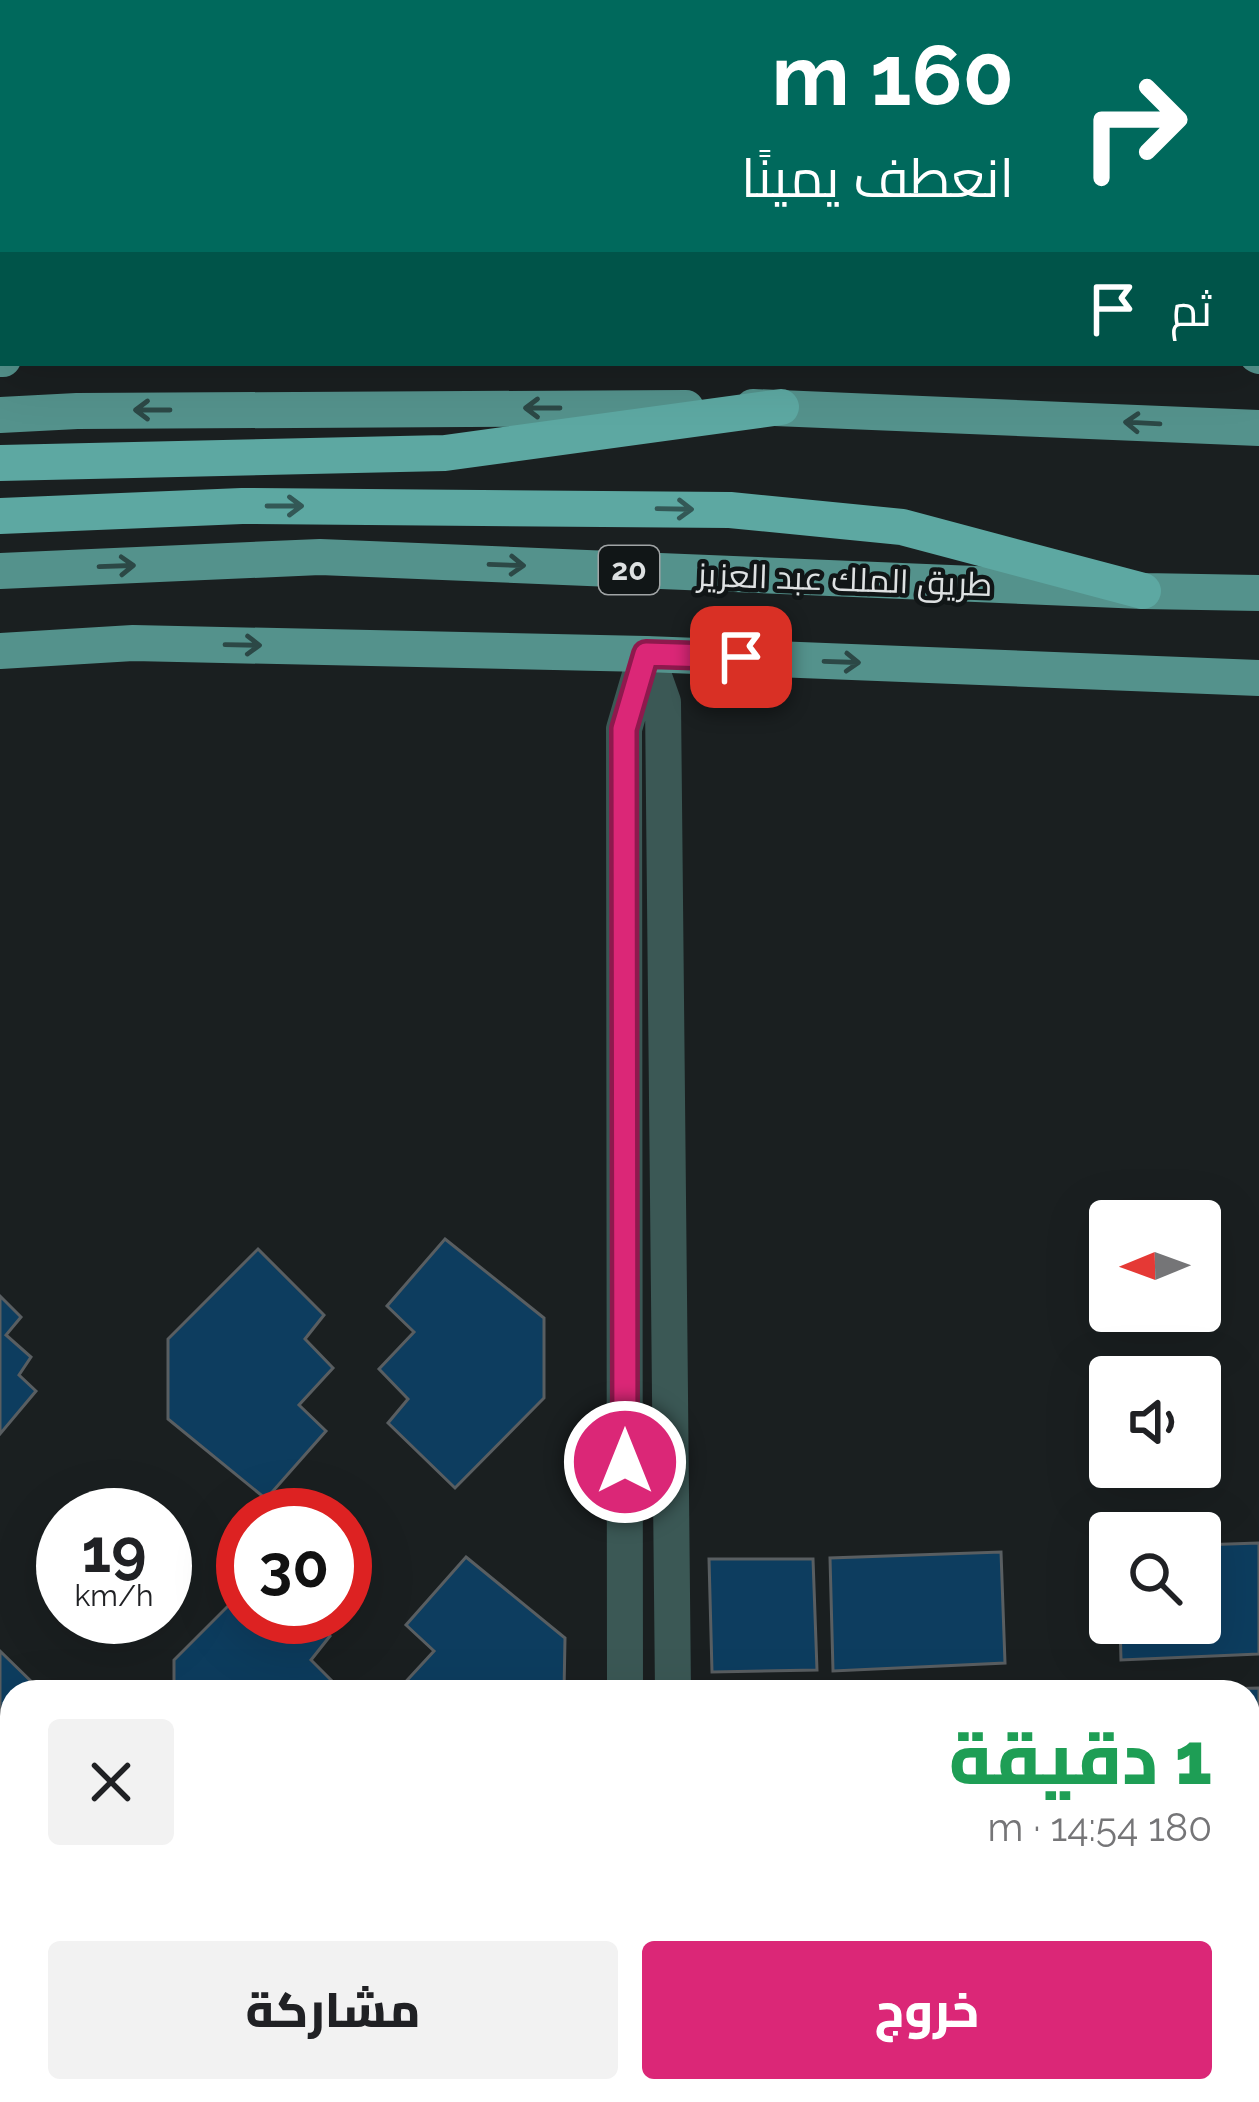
<!DOCTYPE html>
<html lang="ar">
<head>
<meta charset="utf-8">
<style>
	:root { --surface:#fff; --page:#f2f2f2; --text:#202124; --muted:#757577; --accent:#db2777 }
	body { margin:0; font-family:Raleway,Cairo,sans-serif; background:var(--page); color:var(--text); direction:rtl; height:100vh; display:flex; flex-direction:column; font-size:45px; white-space:nowrap }
	* { box-sizing:border-box; margin:0 }
	p { font-size:39px; color:var(--muted) }
	.icon { flex:none; width:66px; height:66px; fill:none; stroke:currentColor; stroke-width:2; stroke-linecap:round; stroke-linejoin:round }
	.map { position:relative; flex:1; overflow:hidden; direction:ltr }
	.sheet { position:absolute; left:0px; top:1680px; width:1260px; height:423px; display:flex; flex-direction:column; background:var(--surface); border-radius:36px 36px 0 0; box-shadow:0 12px 48px #0002; direction:rtl }
	.sheet>* { flex:none }
	.top-card { position:absolute; left:0px; top:0px; width:1260px; height:366px; box-shadow:0 12px 48px #0002; direction:rtl; background:#00695c; color:#fff; overflow:hidden }
	.needle { width:78px; rotate:269deg }
	.controls { position:absolute; left:1089px; top:1200px; display:grid; gap:24px }
	.controls a { display:grid; place-items:center; width:132px; height:132px; border-radius:12px; background:var(--surface); box-shadow:0 12px 48px #0002; font-size:60px }
	.speed { position:absolute; left:36px; top:1488px; display:flex; gap:24px; font-size:60px; font-weight:700; text-align:center }
	.speed>* { display:grid; place-content:center; width:156px; height:156px; border-radius:50%; background:var(--surface); box-shadow:0 12px 48px #0002; line-height:1 }
	.speed small { font-size:30px; font-weight:400 }
	.speed .limit { border:18px solid #d22; background:#fff; color:#111 }
	.pin { position:absolute; display:grid; place-items:center; width:102px; height:102px; color:#fff; margin:-51px; border-radius:24px; box-shadow:0 6px 18px #0006 }
	.me { position:absolute; width:132px; margin:-66px; rotate:0deg; stroke-linejoin:round; filter:drop-shadow(0 0 9px #0008) }
	.turn { display:flex; align-items:center; gap:42px; height:252px; padding:0 48px; font-size:54px }
	.turn .icon { width:156px; height:156px; stroke-width:2.5 }
	.turn b { display:block; font-size:84px; line-height:102px }
	.then { display:flex; align-items:center; height:114px; padding:0 48px; background:#0003; gap:24px; font-size:45px }
	.round { display:grid; place-items:center; flex:none; width:126px; height:126px; border-radius:12px; background:var(--page) }
	.overview { display:flex; align-items:center; justify-content:space-between; height:204px; padding:0 48px }
	h1 { font-size:72px; font-weight:800; line-height:90px; color:#1e9e55 }
	.cta { display:flex; gap:24px; margin-top:auto; padding:24px 48px }
	.cta a { flex:1; height:138px; border-radius:12px; background:var(--accent); color:#fff; font-size:48px; font-weight:800; line-height:138px; text-align:center }
	.cta a+a { background:var(--page); color:var(--text) }
	.map>svg:first-child { display:block }
</style>
</head>
<body>
<div class="map">
<svg width="1259" height="2102" viewBox="0 0 1259 2102">
	<rect width="100%" height="100%" fill="#1a1f20"/>
	<path fill="#1d3c2c" d="M920 2091H1126V2102H822V2095Z"/>
	<g fill="#0d3d5f" stroke="#595e61" stroke-width="3">
		<path d="M445 1239 544 1318V1398L455 1488 388 1423 408 1399 379 1369 414 1332 387 1306Z"/>
		<path d="M258 1249 324 1315 305 1339 333 1368 299 1405 326 1431 266 1499 168 1419V1339Z"/>
		<path d="M0 1296 21 1317 6 1335 31 1357 19 1375 36 1391 0 1434Z"/>
		<path d="M1259 1543V1654L1121 1660 1120 1623H1200V1545Z"/>
		<path d="M1001 1552 1005 1663 833 1671 830 1558Z"/>
		<path d="M466 1557 565 1638 564 1692H403L399 1689 434 1651 406 1625Z"/>
		<path d="M709 1559H813L817 1670 712 1672Z"/>
		<path d="M243 1591V1617H311L330 1636 311 1660 340 1689 337 1692H174V1660Z"/>
		<path d="M0 1651 39 1689 36 1692H12V1788L9 1791 0 1783Z"/>
		<path d="M1259 1688V1800H1248V1692H1109Z"/>
		<path d="M1248 2078H1259V2102H1183V2091H1248Z"/>
		<path d="M174 2091H325L326 2102H165Z"/>
		<path d="M478 2091H612V2099L566 2100V2102H453L478 2097Z"/>
	</g>
	<g fill="none" stroke-linecap="round" stroke-linejoin="round">
		<g stroke="#3b5855" stroke-width="36">
			<path d="M625 1692 624 729 646 654 663 702 673 1692"/>
			<path d="M1248 1864 1259 1863"/>
			<path d="M0 1893 12 1892"/>
			<path d="M1248 1941H1259"/>
			<path d="M0 1963H12"/>
			<path d="M38 2091V2102"/>
			<path d="M128 2091V2102"/>
			<path d="M661 2091V2102"/>
			<path d="M706 2091V2102"/>
		</g>
		<path stroke="#4a7874" stroke-width="36" d="M0 325H3"/>
		<g stroke="#54928c" stroke-width="36">
			<path d="M1257 355 1259 356"/>
			<path d="M0 359H3"/>
			<path d="M753 407 1259 428"/>
			<path d="M0 415 77 411 686 408"/>
			<path d="M0 571 320 557 1143 591 1259 593"/>
			<path d="M0 651 133 643 646 654 1259 678"/>
		</g>
		<g stroke="#5da8a2" stroke-width="36">
			<path d="M0 463 445 453 781 407"/>
			<path d="M0 516 242 506 730 510 902 527 1143 591"/>
		</g>
	</g>
	<defs><path id="oneway-shaft" d="M-6 0H5M1.5-3L5.5 0L1.5 3" fill="none" stroke-width="1.6" stroke-linecap="round" stroke-linejoin="round" transform="scale(3)"/></defs>
	<g stroke="#2c4846">
		<use href="#oneway-shaft" transform="translate(542 408) rotate(180)"/>
		<use href="#oneway-shaft" transform="translate(152 410) rotate(180)"/>
		<use href="#oneway-shaft" transform="translate(1142 423) rotate(-177)"/>
		<use href="#oneway-shaft" transform="translate(507 565) rotate(2)"/>
		<use href="#oneway-shaft" transform="translate(117 566) rotate(-2)"/>
		<use href="#oneway-shaft" transform="translate(243 645) rotate(1)"/>
		<use href="#oneway-shaft" transform="translate(842 662) rotate(2)"/>
	</g>
	<g stroke="#335856">
		<use href="#oneway-shaft" transform="translate(285 506)"/>
		<use href="#oneway-shaft" transform="translate(675 509) rotate(1)"/>
	</g>
	<g fill="none" stroke-linecap="round" stroke-linejoin="round">
		<g stroke="#8e194d" stroke-width="30">
			<path id="route" d="M625 1462 624 729 646 654 741 657"/>
		</g>
		<use href="#route" stroke="#db2777" stroke-width="21"/>
	</g>
	<g text-anchor="middle" stroke-width="9" stroke-linejoin="round" paint-order="stroke">
		<rect fill="#111617" stroke="#a0a4a5" stroke-width="3" x="599" y="546" width="60" height="48" rx="9"/>
		<g font-size="30" font-weight="bold" fill="#dee1e2">
			<text x="629" y="580">20</text>
		</g>
		<g font-size="33" fill="#dee1e2" stroke="#111617">
			<text transform="translate(845 579) rotate(2)" y="12">طريق الملك عبد العزيز</text>
		</g>
	</g>
</svg>
<div class="controls">
<a><svg class="needle" viewBox="-14 -14 28 28"><path d="M0-13l5 13h-10z" fill="#e53935"/><path d="M0 13l5-13h-10z" fill="#757577"/></svg></a>
<a><svg class="icon" aria-label="sound" viewBox="0 0 24 24"><path d="M4 9h4l5-4v14l-5-4H4zM17 9q2 3 0 6"/></svg></a>
<a><svg class="icon" aria-label="search" viewBox="0 0 24 24"><circle cx="10" cy="10" r="6"/><path d="M15 15l6 6"/></svg></a>
</div>
<div class="speed"><div>19<small>km/h</small></div><div class="limit">30</div></div>
<div class="pin" style="left:741px;top:657px;background:#d93025"><svg class="icon" aria-label="arrive" viewBox="0 0 24 24"><path d="M6 21V4h12l-3 4 3 4H6"/></svg></div>
<svg class="me" style="left:625px;top:1462px" viewBox="-20 -20 40 40"><circle r="17" fill="#db2777" stroke="#fff" stroke-width="3"/><path d="M0-11L8 9 0 5-8 9z" fill="#fff"/></svg>
<div class="top-card">
<div class="turn"><svg class="icon" aria-label="right" viewBox="0 0 24 24"><path d="M7 20v-9h11M14 6l5 5-5 5"/></svg><div><b>160 m</b>انعطف يمينًا</div></div>
<div class="then">ثم<svg class="icon" aria-label="arrive" viewBox="0 0 24 24"><path d="M6 21V4h12l-3 4 3 4H6"/></svg></div>
</div>
<section class="sheet">
<div class="overview"><div><h1>1 دقيقة</h1><p>180 m · 14:54</p></div><a class="round"><svg class="icon" aria-label="close" viewBox="0 0 24 24"><path d="M6 6l12 12M18 6L6 18"/></svg></a></div>
<div class="cta"><a>خروج</a><a>مشاركة</a></div>
</section>
</div>
</body>
</html>
